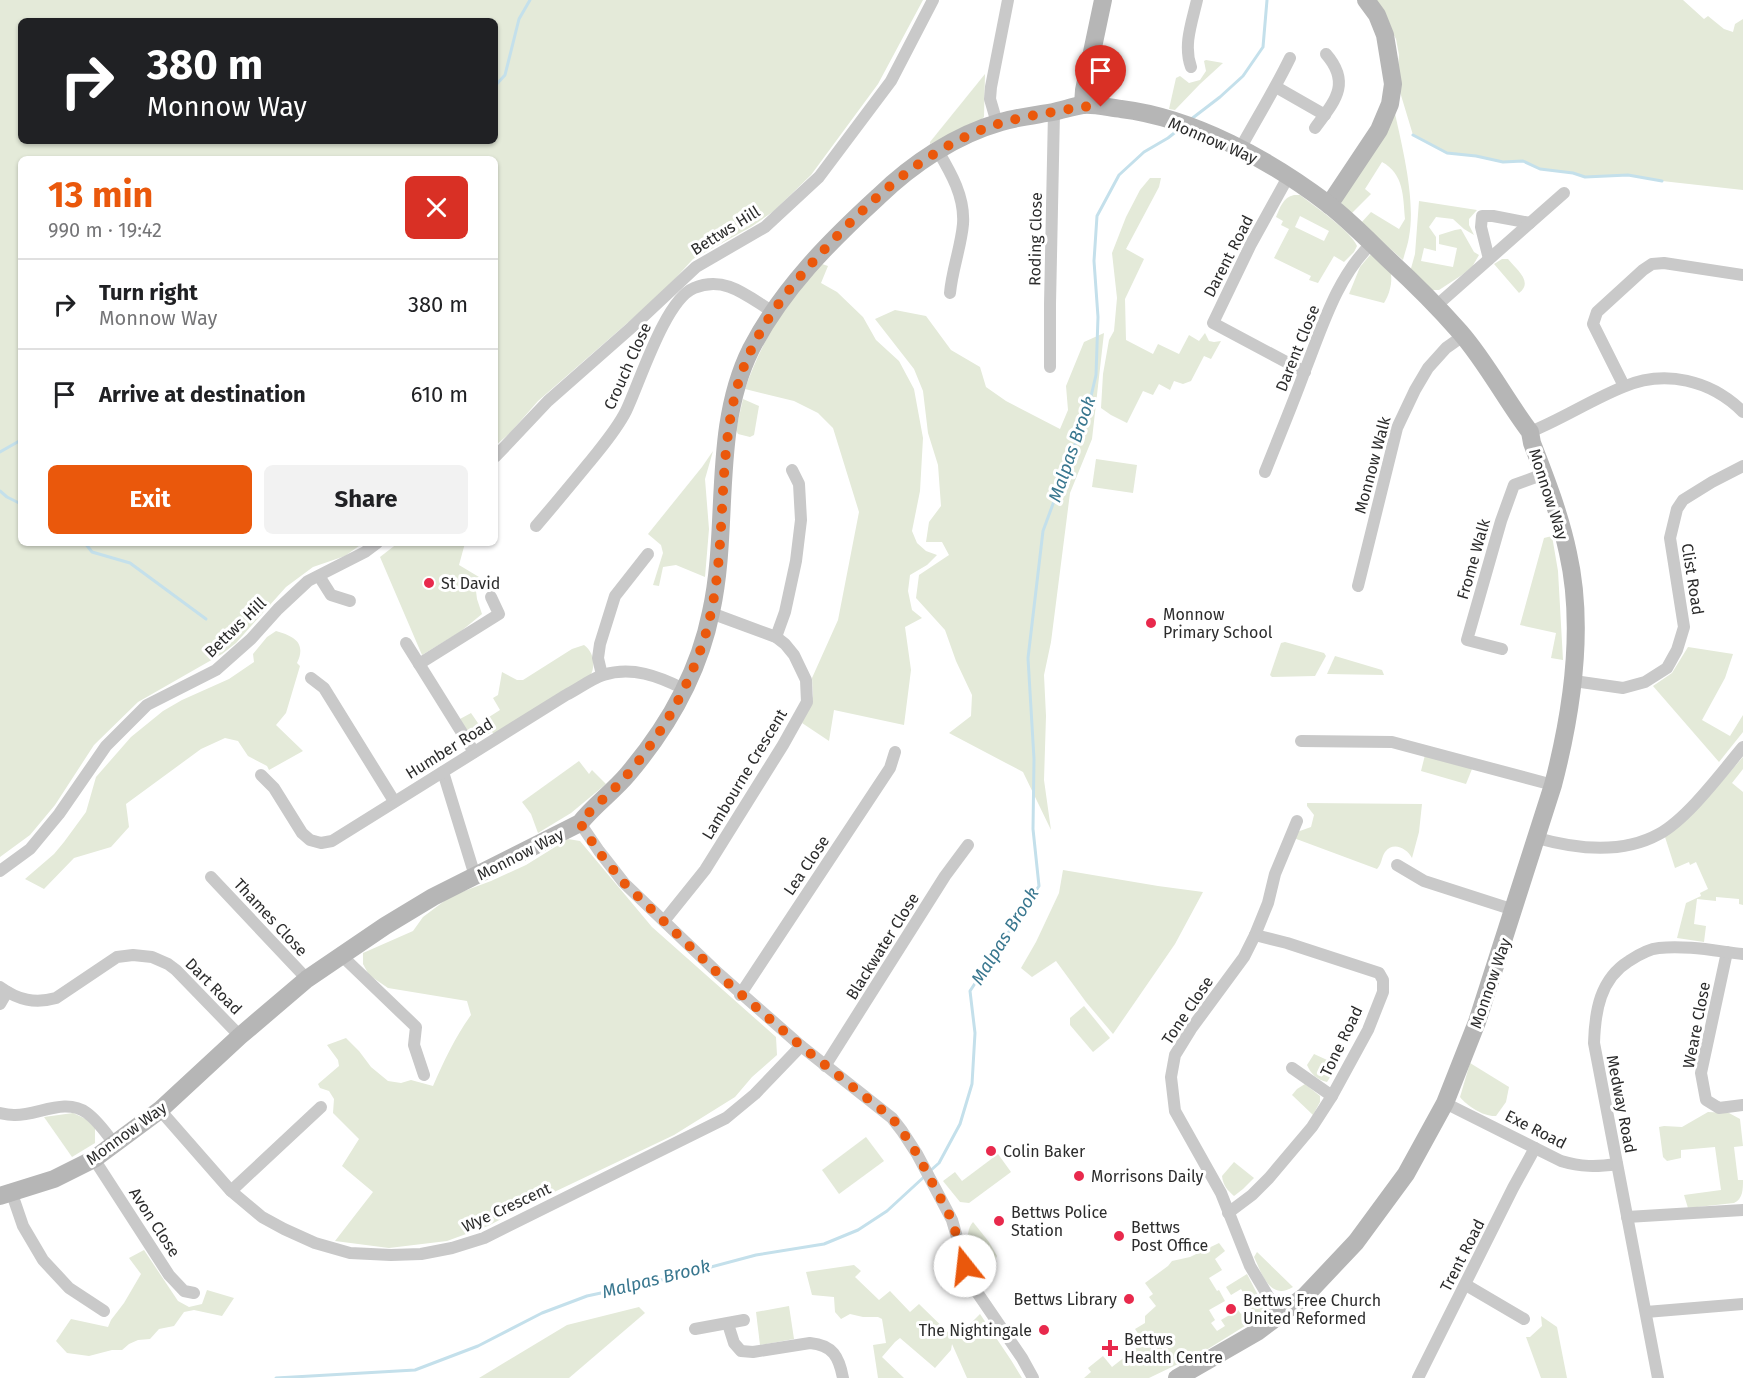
<!DOCTYPE html>
<html lang="en">
<head>
<meta charset="utf-8">
<style>
	:root { --surface:#fff; --page:#f2f2f2; --text:#202124; --muted:#757577; --line:#e0e0e0; --accent:#ea580c }
	body { margin:0; font-family:"Fira Sans",sans-serif; background:var(--page); color:var(--text); height:100vh; display:flex; flex-direction:column; font-size:22px; white-space:nowrap }
	* { box-sizing:border-box; margin:0 }
	p { font-size:20px; color:var(--muted) }
	.icon { flex:none; width:33px; height:33px; fill:none; stroke:currentColor; stroke-width:2; stroke-linecap:round; stroke-linejoin:round }
	.map { position:relative; flex:1; overflow:hidden }
	.drawer { position:absolute; left:18px; top:156px; width:480px; height:390px; display:flex; flex-direction:column; background:var(--surface); border-radius:9px; box-shadow:0 2px 4px #0004 }
	.drawer>* { flex:none }
	.guide { position:absolute; left:18px; top:18px; width:480px; height:126px; border-radius:9px; box-shadow:0 2px 4px #0004; background:#202124; color:#fff; overflow:hidden }
	.pin { position:absolute; display:grid; place-items:center; width:51px; height:51px; color:#fff; margin:-62px -26px; border-radius:50% 50% 50% 0; rotate:-45deg; box-shadow:0 0 6px #0007 }
	.pin .icon { rotate:45deg }
	.me { position:absolute; width:66px; margin:-33px; rotate:344deg; stroke-linejoin:round; filter:drop-shadow(0 0 4px #0008) }
	.turn { display:flex; align-items:center; gap:21px; height:126px; padding:0 30px; font-size:27px }
	.turn .icon { width:78px; height:78px; stroke-width:2.5 }
	.turn b { display:block; font-size:42px; line-height:51px }
	.round { display:grid; place-items:center; flex:none; width:63px; height:63px; border-radius:9px; background:var(--page) }
	.headline { display:flex; align-items:center; justify-content:space-between; height:102px; padding:0 30px }
	h1 { font-size:36px; font-weight:700; line-height:45px; color:var(--accent) }
	.action { display:flex; gap:12px; margin-top:auto; padding:12px 30px }
	.action a { flex:1; height:69px; border-radius:9px; background:var(--accent); color:#fff; font-size:24px; font-weight:700; line-height:69px; text-align:center }
	.action a+a { background:var(--page); color:var(--text) }
	ul { padding:0; list-style:none }
	li { display:flex; align-items:center; gap:18px; height:90px; padding:0 30px; border-top:2px solid var(--line) }
	li div { flex:1 }
	li b { display:block; font-size:22px }
	li em { font-style:normal }
	.map>svg:first-child { display:block }
</style>
</head>
<body>
<div class="map">
<svg width="1743" height="1378" viewBox="0 0 1743 1378">
	<rect width="100%" height="100%" fill="#fff"/>
	<g fill="#e4ead9" fill-rule="evenodd">
		<path d="M0 0H923L878 84 811 175 774 211 751 227 693 259 664 291 538 401 510 433 495 446V159H21V543H363L345 556 313 567 286 587 236 643 222 654 138 702 94 745 55 805 30 835 0 857ZM21 21H495V141H21Z"/>
		<path d="M1375 0H1683L1704 19 1708 16 1724 29 1733 32 1735 24 1743 19V190L1662 181 1628 175 1585 177 1573 173 1540 169 1523 161 1503 162 1476 156 1447 153 1413 135 1397 82 1399 55 1396 39Z"/>
		<path d="M1206 60 1223 63 1200 84 1175 110 1169 109 1176 78 1180 76 1189 83 1200 80 1206 71 1204 61Z"/>
		<path d="M985 74 984 117 981 120 930 144V142Z"/>
		<path d="M1394 109C1402 146 1416 200 1409 237 1408 244 1405 252 1403 260L1361 223 1371 212 1399 229 1405 219C1403 196 1404 174 1382 162L1365 189 1371 194 1351 214 1342 205 1340 197Z"/>
		<path d="M1150 178H1161L1159 187 1126 249 1144 259 1125 299 1126 340 1153 354 1158 344 1179 354 1189 335 1199 341 1205 333 1209 341 1214 342 1221 341 1211 359 1204 356 1191 381 1183 384 1174 381 1170 390 1159 384 1153 395 1143 391 1127 423 1111 415 1101 408 1103 374 1109 340 1114 331 1117 298 1112 253 1126 217 1140 190Z"/>
		<path d="M1294 195H1300C1313 205 1352 232 1357 246L1354 252 1344 262 1334 256 1318 283 1309 280 1311 276 1274 258 1289 229 1281 225 1283 221 1276 217C1280 208 1283 197 1294 195ZM1300 216 1329 231 1324 241 1295 227Z"/>
		<path d="M1419 201 1477 210 1469 219V225L1474 235 1464 229 1453 219 1436 217 1429 227 1436 237V251L1424 248 1421 261 1453 267 1457 248 1439 244V235L1455 230 1461 229 1474 252 1479 255 1472 267 1462 275 1439 290H1428L1410 272 1415 254Z"/>
		<path d="M1370 255C1396 258 1395 285 1384 303L1349 294 1360 267Z"/>
		<path d="M1502 259H1508C1516 269 1534 282 1519 293L1494 264Z"/>
		<path d="M822 264 828 266 821 283 837 292 863 317 876 340 899 361 914 389 923 438 920 491 912 531 917 543 926 551 937 555 927 565 910 575 908 591 912 610 922 618 905 627 911 670 904 725 834 710 829 741 802 723 813 696 812 678 838 620 859 512 833 428 818 413 794 401 745 389C757 355 774 321 796 292 804 282 813 273 822 264Z"/>
		<path d="M895 310 926 316 951 350 980 367 986 387 1006 401 1060 429 1068 410 1066 386 1084 342 1104 333 1092 439 1070 493 1051 642 1044 675 1046 716 1044 780 1051 830 1023 772 949 733 971 716 972 695 956 661 945 630 916 598 919 575 949 555 942 542H926L929 522 941 506 938 465 928 433 923 391 914 369 875 319Z"/>
		<path d="M743 399 759 406 754 435 750 437 738 434 736 430Z"/>
		<path d="M713 451 705 479 709 529 705 577 676 565 663 567 659 586 653 585 663 553 661 545 648 534 702 467Z"/>
		<path d="M1096 459 1137 465 1133 493 1092 487Z"/>
		<path d="M1552 536 1558 571 1563 660 1551 658 1556 633 1520 625 1544 538Z"/>
		<path d="M398 543H465L459 565 489 583 476 591 477 599 482 614 460 632 422 655 380 557Z"/>
		<path d="M276 631C293 636 307 642 297 663L300 666 286 713 276 725 303 751 269 770 267 766 248 756 238 741 225 738 201 749 126 804 129 827 111 847 74 858 44 889 25 879 54 854 64 842 86 812 96 777 131 737 163 711 182 700 229 679 254 662 253 654 267 637Z"/>
		<path d="M1285 642 1324 653 1326 656 1315 676 1272 677 1270 675 1281 643Z"/>
		<path d="M584 645C594 652 596 666 590 676L494 734 492 732 478 739C469 737 465 727 460 719L471 713 480 726 490 719 489 717 500 710 493 698 498 695 502 672 517 680H523L572 649Z"/>
		<path d="M1688 647 1733 654 1725 678 1702 720 1730 736 1743 715V732L1719 762 1653 686 1672 673Z"/>
		<path d="M1335 656 1382 670 1384 675 1327 674Z"/>
		<path d="M1425 755 1472 769 1466 784 1421 771Z"/>
		<path d="M1743 757V769L1732 783 1743 792V905L1739 904V899L1716 897V901L1697 899 1694 924 1706 926 1704 942 1677 938 1686 903 1701 896 1700 893 1708 889 1696 862 1690 865 1689 862 1675 868 1665 837 1709 796Z"/>
		<path d="M579 761 589 774 592 770 606 784 571 813 538 833 531 814 522 802Z"/>
		<path d="M1307 803 1422 804 1419 832 1412 858C1407 848 1393 841 1385 852 1381 858 1382 864 1377 869L1291 837 1297 832 1311 827 1314 815 1307 806Z"/>
		<path d="M568 839 580 841 652 927 776 1037 777 1055 752 1077 735 1097 674 1135 529 1204 488 1226 447 1241 389 1248 335 1241 373 1192 342 1166 359 1139 333 1113 334 1099 329 1091 320 1088 318 1084 339 1066 338 1060 327 1045 346 1038 359 1051 371 1067 388 1081 401 1083 411 1080 433 1086C444 1061 455 1037 471 1015L467 1001 388 988 369 975 363 964V953L413 931 423 917 451 896 491 881 526 865Z"/>
		<path d="M1063 870 1158 886 1203 892 1175 944 1113 1034 1086 1002 1056 961 1032 977 1021 968 1036 942 1059 893Z"/>
		<path d="M1084 1006 1110 1038 1093 1052 1070 1025V1018Z"/>
		<path d="M1314 1054 1338 1065 1327 1082C1317 1080 1311 1074 1307 1065Z"/>
		<path d="M1470 1063 1509 1087 1506 1102 1496 1116C1484 1117 1467 1106 1460 1097Z"/>
		<path d="M1305 1084 1320 1096V1102L1313 1115 1292 1095 1297 1089Z"/>
		<path d="M1708 1112 1729 1113 1740 1119 1743 1146 1734 1147 1738 1180H1743C1743 1189 1743 1199 1734 1203L1688 1208 1684 1195 1721 1190 1715 1147 1681 1150V1158L1667 1161 1663 1157 1659 1127 1664 1126 1682 1127Z"/>
		<path d="M73 1113 86 1119 95 1128V1143L72 1157 44 1117Z"/>
		<path d="M866 1137 884 1161 839 1194 822 1170Z"/>
		<path d="M998 1154 1011 1172 969 1203 960 1202 943 1181 955 1172 962 1181Z"/>
		<path d="M1234 1162 1254 1178 1243 1189 1234 1196C1227 1190 1223 1185 1222 1176Z"/>
		<path d="M973 1222 989 1242 997 1256 995 1260 980 1270C971 1258 962 1234 973 1222Z"/>
		<path d="M1219 1243 1225 1251 1215 1259 1222 1270 1209 1278 1217 1291 1219 1290 1225 1301 1209 1310 1215 1320 1211 1323 1217 1331 1225 1326 1221 1320 1238 1310 1241 1314 1252 1308 1241 1289 1231 1295 1226 1287 1247 1274 1263 1305 1264 1310 1261 1316 1203 1352 1149 1378H1084L1091 1372 1088 1368 1103 1356 1112 1367 1144 1342 1135 1329 1145 1323V1316L1156 1306 1149 1297 1153 1294 1145 1283 1168 1266 1172 1261 1190 1257Z"/>
		<path d="M144 1250 178 1301 189 1307 202 1304 207 1290 234 1298 222 1316 194 1310 184 1312 174 1326 159 1329 150 1339 138 1340 129 1344 122 1350H112L89 1356 67 1353 56 1341 71 1319 108 1327 111 1320 124 1303 141 1274 129 1258Z"/>
		<path d="M1257 1252 1293 1287C1270 1301 1262 1274 1254 1257Z"/>
		<path d="M854 1265 861 1271 855 1277 879 1300 890 1291 910 1312 919 1304 955 1339 980 1314 1011 1360 1022 1378H967L952 1344 951 1350 935 1368 900 1338 895 1342 882 1357 904 1378H878L873 1345 886 1343 882 1319 878 1317H863L850 1314 841 1319 835 1312 834 1297 812 1295 806 1272Z"/>
		<path d="M789 1306 794 1339 760 1345 756 1312Z"/>
		<path d="M639 1307 645 1313 569 1378H479L567 1325Z"/>
		<path d="M1541 1316 1557 1327 1567 1378H1541L1526 1337H1530L1542 1326Z"/>
	</g>
	<g fill="none" stroke-linecap="round" stroke-linejoin="round">
		<g stroke="#c4e0eb" stroke-width="3">
			<path d="M495 86 505 75 519 19 530 0"/>
			<path d="M1190 120 1220 97 1243 76 1263 47 1267 0"/>
			<path d="M1413 135 1447 153 1476 156 1503 162 1523 161 1540 169 1573 173 1585 177 1628 175 1662 181"/>
			<path d="M0 452 21 440"/>
			<path d="M0 491 7 497 21 504"/>
			<path d="M85 543 92 552 130 563 206 619"/>
			<path d="M930 1171 939 1163 960 1124 972 1084 975 1033 970 991 1039 886 1033 829 1034 759 1028 658 1043 531 1088 409 1096 375 1098 317 1094 261 1097 216 1119 175 1144 152 1168 138 1178 130"/>
			<path d="M276 1378 415 1370 478 1346 542 1313 587 1296 666 1279 756 1255 824 1244 858 1230 887 1211 925 1176"/>
		</g>
		<g stroke="#c9c9c9" stroke-width="12">
			<path d="M1191 67C1183 45 1192 22 1197 0"/>
			<path d="M1276 87 1325 115"/>
			<path d="M997 123 990 99 991 87 1008 0"/>
			<path d="M1315 128C1334 102 1352 84 1326 54"/>
			<path d="M1240 149C1257 118 1275 89 1290 58"/>
			<path d="M938 151C951 173 965 197 963 224 961 247 952 270 950 293"/>
			<path d="M1288 177 1251 244 1213 323 1305 372"/>
			<path d="M1489 259 1481 227 1482 216H1493L1530 223"/>
			<path d="M1436 306 1564 193"/>
			<path d="M1050 367V304L1054 112"/>
			<path d="M1624 386 1593 324 1597 312 1643 270 1652 264 1664 263 1743 275"/>
			<path d="M1530 432C1562 419 1591 400 1623 387 1665 369 1711 380 1743 412"/>
			<path d="M495 457 548 401 632 327 696 267 765 227 819 177 891 81 933 0"/>
			<path d="M1265 472C1278 439 1292 406 1304 373 1322 328 1336 278 1372 243"/>
			<path d="M536 526C555 504 573 482 592 459 604 444 617 429 626 411 640 382 665 300 694 288 725 275 747 296 773 312"/>
			<path d="M319 576 331 595 350 601"/>
			<path d="M1358 586 1397 428 1415 390 1428 368 1446 348 1463 336"/>
			<path d="M776 637 785 612 796 561 801 520 799 484 792 470"/>
			<path d="M406 643 474 752"/>
			<path d="M1502 649 1467 640 1501 521 1514 485 1544 474"/>
			<path d="M419 664 499 614 491 597"/>
			<path d="M602 675 598 658 600 644 615 596 648 554"/>
			<path d="M311 678 324 688 394 801"/>
			<path d="M1574 681 1623 688 1645 682 1667 668 1677 650 1684 627 1670 538 1677 509 1683 500 1712 482 1743 466"/>
			<path d="M1301 741 1392 742 1553 785"/>
			<path d="M443 772 475 876"/>
			<path d="M261 775 274 788 302 833 310 840 321 843 332 841 566 695C578 689 591 679 603 675 632 666 658 676 684 689"/>
			<path d="M580 823 599 851 624 883 718 973 801 1046 892 1118 902 1131 917 1154 952 1220 970 1282 1022 1358 1033 1378"/>
			<path d="M1537 838C1576 849 1621 855 1659 834 1688 818 1721 773 1743 747"/>
			<path d="M1397 865 1424 881 1514 910"/>
			<path d="M0 871 30 849 59 814 106 746 147 705 216 670 251 639 278 609 308 581 365 552 377 543"/>
			<path d="M211 877 307 979"/>
			<path d="M664 921 705 870 783 745 807 702 806 680 794 655 785 644 776 637 711 613"/>
			<path d="M1727 952 1701 1073 1706 1100 1719 1108 1743 1105"/>
			<path d="M342 956 416 1027 414 1045 424 1075"/>
			<path d="M0 987C18 1000 35 1004 56 998L117 957 133 955 152 957 168 964 176 970 240 1036"/>
			<path d="M740 995 890 768 895 752"/>
			<path d="M0 1004 7 992"/>
			<path d="M825 1066 945 876 968 845"/>
			<path d="M1292 1068 1332 1096"/>
			<path d="M1445 1103 1561 1161C1581 1167 1596 1167 1617 1164"/>
			<path d="M160 1110 231 1191 262 1217 284 1229 315 1243 350 1253 391 1255 421 1254 452 1248 484 1238 726 1118 755 1094 801 1046"/>
			<path d="M0 1113C4 1114 10 1115 14 1115 37 1116 65 1097 87 1113 98 1121 107 1134 115 1145"/>
			<path d="M94 1159 169 1275 184 1291 194 1293"/>
			<path d="M231 1191 321 1107"/>
			<path d="M12 1194 23 1226 43 1260 69 1288 104 1311"/>
			<path d="M1228 1213 1252 1195 1269 1178 1312 1127 1332 1096 1368 1030 1383 992V980L1379 973 1287 943 1255 935"/>
			<path d="M1627 1217 1743 1210"/>
			<path d="M1466 1285 1524 1319"/>
			<path d="M1646 1312 1743 1304"/>
			<path d="M1280 1316 1250 1266 1221 1193 1175 1111 1171 1077 1175 1055 1191 1029 1244 957 1255 935 1268 903 1275 874 1297 821"/>
			<path d="M728 1324 734 1343 741 1351 753 1352 810 1343C833 1345 839 1357 843 1378"/>
			<path d="M695 1329 744 1320"/>
			<path d="M1418 1378 1513 1188 1535 1148"/>
			<path d="M1658 1378 1594 1043C1595 1011 1600 979 1629 961 1638 955 1648 949 1659 948 1686 945 1716 951 1743 954"/>
		</g>
		<g stroke="#b6b6b6" stroke-width="18">
			<path d="M1083 105 1084 90 1103 0"/>
			<path d="M1329 205 1379 130 1390 104 1393 84 1385 35 1377 15 1366 0"/>
			<path d="M0 1196 54 1179 94 1159 160 1110 240 1036 307 979 385 926 433 897 580 823C594 805 613 792 628 774 667 728 699 672 711 612 730 527 711 429 751 349 782 289 829 242 878 197 912 164 955 135 1001 122 1018 117 1036 115 1053 112 1063 110 1074 106 1083 105 1095 104 1110 108 1121 109 1194 118 1270 160 1328 204 1350 221 1370 242 1390 261 1414 283 1438 307 1460 332 1487 363 1505 399 1530 432L1532 443C1546 479 1560 515 1568 553 1585 628 1572 712 1553 785L1477 1022 1445 1103 1406 1174 1356 1242 1305 1296 1257 1332 1177 1378"/>
		</g>
	</g>
	<g fill="none" stroke-linecap="round" stroke-linejoin="round">
		<path stroke="#ea580c" stroke-width="10" stroke-dasharray="0 18" d="M965 1266 952 1220 917 1154 902 1131 892 1118 801 1046 729 984 624 883 598 851 580 823C594 805 613 792 627 775 658 739 682 699 699 654 731 569 714 478 736 391 753 327 794 281 839 234 877 195 915 161 965 137 993 123 1022 117 1053 112 1072 109 1081 105 1101 107"/>
	</g>
	<g fill="#e8294c" stroke="#fff" stroke-width="2">
		<circle cx="429" cy="583" r="6"/>
		<circle cx="1151" cy="623" r="6"/>
		<circle cx="991" cy="1151" r="6"/>
		<circle cx="1079" cy="1176" r="6"/>
		<circle cx="999" cy="1221" r="6"/>
		<circle cx="1119" cy="1236" r="6"/>
		<circle cx="1129" cy="1299" r="6"/>
		<circle cx="1231" cy="1309" r="6"/>
		<circle cx="1044" cy="1330" r="6"/>
		<path d="M1107 1339h6v6h6v6h-6v6h-6v-6h-6v-6h6z"/>
	</g>
	<g text-anchor="middle" stroke-width="6" stroke-linejoin="round" paint-order="stroke">
		<g font-size="16" fill="#2c2c2c" stroke="#fff">
			<text transform="translate(1213 140) rotate(23)" y="6">Monnow Way</text>
			<text transform="translate(725 230) rotate(-32)" y="6">Bettws Hill</text>
			<text transform="translate(1035 239) rotate(-89)" y="6">Roding Close</text>
			<text transform="translate(1228 256) rotate(-63)" y="6">Darent Road</text>
			<text transform="translate(1297 348) rotate(-68)" y="6">Darent Close</text>
			<text transform="translate(627 366) rotate(-66)" y="6">Crouch Close</text>
			<text transform="translate(1372 465) rotate(-75)" y="6">Monnow Walk</text>
			<text transform="translate(1549 494) rotate(72)" y="6">Monnow Way</text>
			<text transform="translate(1473 559) rotate(-74)" y="6">Frome Walk</text>
			<text transform="translate(1693 579) rotate(81)" y="6">Clist Road</text>
			<text transform="translate(235 627) rotate(-44)" y="6">Bettws Hill</text>
			<text transform="translate(449 748) rotate(-32)" y="6">Humber Road</text>
			<text transform="translate(744 774) rotate(-59)" y="6">Lambourne Crescent</text>
			<text transform="translate(520 854) rotate(-27)" y="6">Monnow Way</text>
			<text transform="translate(806 865) rotate(-56)" y="6">Lea Close</text>
			<text transform="translate(271 917) rotate(47)" y="6">Thames Close</text>
			<text transform="translate(882 946) rotate(-58)" y="6">Blackwater Close</text>
			<text transform="translate(1490 983) rotate(-71)" y="6">Monnow Way</text>
			<text transform="translate(214 986) rotate(45)" y="6">Dart Road</text>
			<text transform="translate(1187 1010) rotate(-56)" y="6">Tone Close</text>
			<text transform="translate(1696 1025) rotate(-79)" y="6">Weare Close</text>
			<text transform="translate(1341 1041) rotate(-64)" y="6">Tone Road</text>
			<text transform="translate(1622 1104) rotate(79)" y="6">Medway Road</text>
			<text transform="translate(1536 1129) rotate(27)" y="6">Exe Road</text>
			<text transform="translate(126 1133) rotate(-36)" y="6">Monnow Way</text>
			<text transform="translate(506 1207) rotate(-25)" y="6">Wye Crescent</text>
			<text transform="translate(155 1222) rotate(57)" y="6">Avon Close</text>
			<text transform="translate(1462 1255) rotate(-63)" y="6">Trent Road</text>
		</g>
		<g font-size="16" fill="#2c2c2c" stroke="#fff" text-anchor="start">
			<text x="441" y="589">St David</text>
			<text x="1163" y="620">Monnow<tspan x="1163" dy="18">Primary School</tspan></text>
			<text x="1003" y="1157">Colin Baker</text>
			<text x="1091" y="1182">Morrisons Daily</text>
			<text x="1011" y="1218">Bettws Police<tspan x="1011" dy="18">Station</tspan></text>
			<text x="1131" y="1233">Bettws<tspan x="1131" dy="18">Post Office</tspan></text>
			<text x="1117" y="1305" text-anchor="end">Bettws Library</text>
			<text x="1243" y="1306">Bettws Free Church<tspan x="1243" dy="18">United Reformed</tspan></text>
			<text x="1032" y="1336" text-anchor="end">The Nightingale</text>
			<text x="1124" y="1345">Bettws<tspan x="1124" dy="18">Health Centre</tspan></text>
		</g>
		<g font-size="18" font-style="italic" fill="#39778f" stroke="#fff">
			<text transform="translate(1072 449) rotate(-71)" y="6">Malpas Brook</text>
			<text transform="translate(1005 936) rotate(-58)" y="6">Malpas Brook</text>
			<text transform="translate(656 1279) rotate(-14)" y="6">Malpas Brook</text>
		</g>
	</g>
</svg>
<div class="pin" style="left:1101px;top:107px;background:#d93025"><svg class="icon" aria-label="arrive" viewBox="0 0 24 24"><path d="M6 21V4h12l-3 4 3 4H6"/></svg></div>
<svg class="me" style="left:965px;top:1266px" viewBox="-20 -20 40 40"><circle r="19" fill="#fff"/><path d="M0-13L10 11 0 6-10 11z" fill="#ea580c"/></svg>
<div class="guide">
<div class="turn"><svg class="icon" aria-label="right" viewBox="0 0 24 24"><path d="M7 20v-9h11M14 6l5 5-5 5"/></svg><div><b>380 m</b>Monnow Way</div></div>
</div>
<section class="drawer">
<div class="headline"><div><h1>13 min</h1><p>990 m · 19:42</p></div><a class="round" style="background:#d93025;color:#fff"><svg class="icon" aria-label="close" viewBox="0 0 24 24"><path d="M6 6l12 12M18 6L6 18"/></svg></a></div>
<ul>
<li><svg class="icon" aria-label="right" viewBox="0 0 24 24"><path d="M7 20v-9h11M14 6l5 5-5 5"/></svg><div><b>Turn right</b><p>Monnow Way</p></div><em>380 m</em></li>
<li><svg class="icon" aria-label="arrive" viewBox="0 0 24 24"><path d="M6 21V4h12l-3 4 3 4H6"/></svg><div><b>Arrive at destination</b></div><em>610 m</em></li>
</ul>
<div class="action"><a>Exit</a><a>Share</a></div>
</section>
</div>
</body>
</html>
